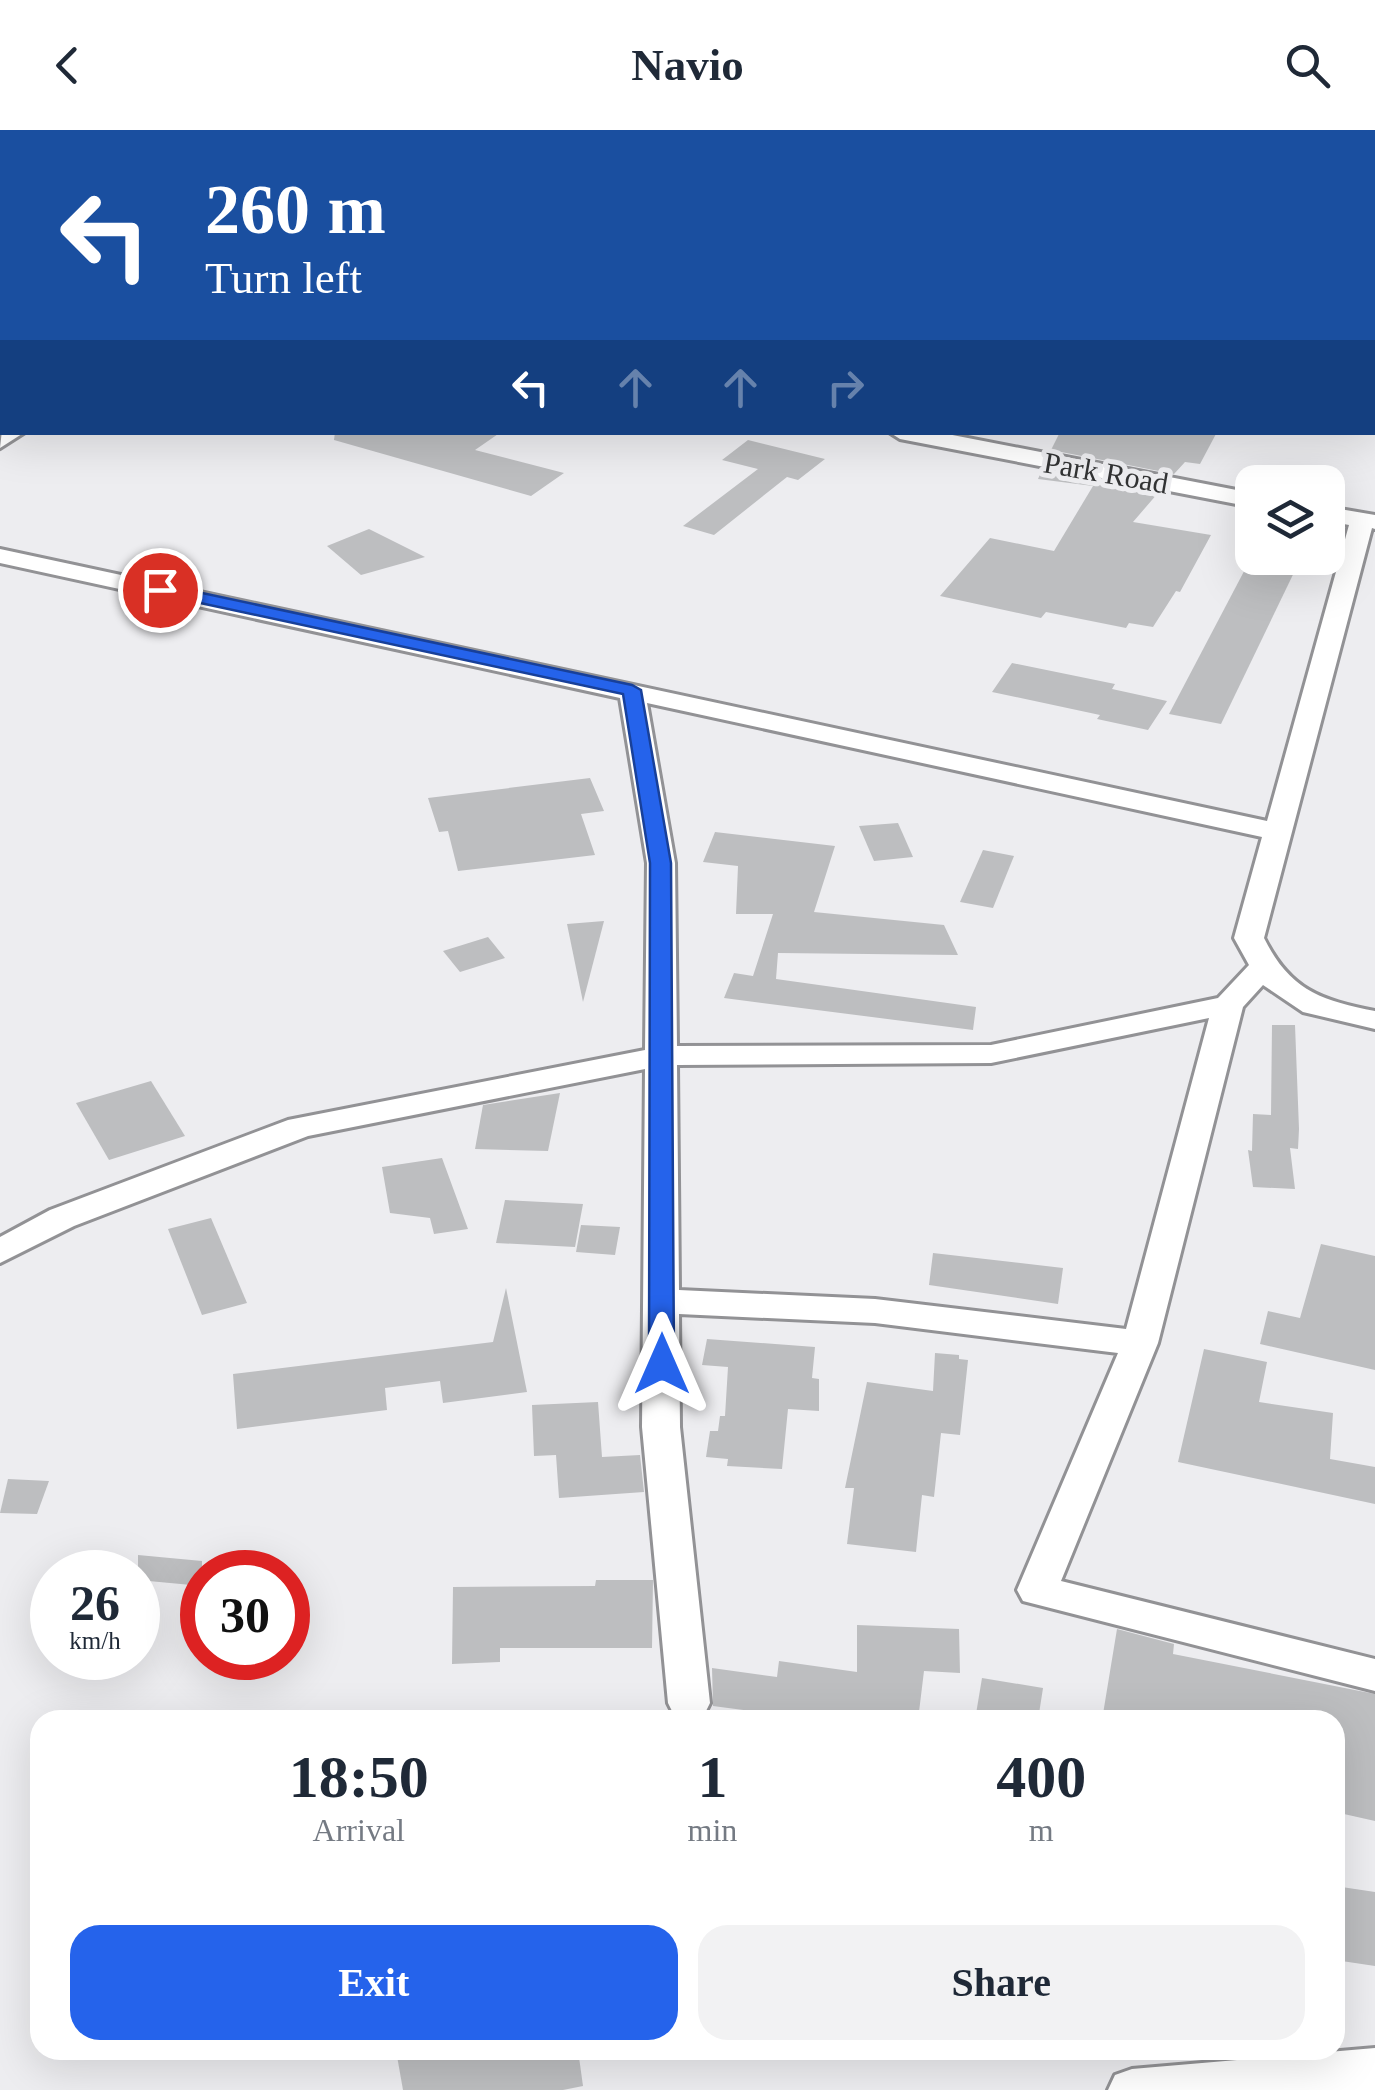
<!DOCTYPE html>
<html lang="en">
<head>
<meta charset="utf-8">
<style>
	:root { --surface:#fff; --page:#f2f2f3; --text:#1f2937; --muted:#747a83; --accent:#2563eb }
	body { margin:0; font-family:"Times New Roman",serif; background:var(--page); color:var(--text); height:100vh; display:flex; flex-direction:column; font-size:38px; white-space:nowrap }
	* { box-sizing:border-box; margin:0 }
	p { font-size:32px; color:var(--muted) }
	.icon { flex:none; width:55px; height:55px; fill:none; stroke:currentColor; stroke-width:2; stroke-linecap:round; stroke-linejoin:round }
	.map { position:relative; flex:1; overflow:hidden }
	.panel { position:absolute; left:30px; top:1580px; width:1315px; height:350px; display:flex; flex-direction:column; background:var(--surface); border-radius:30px; box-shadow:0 10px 40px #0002 }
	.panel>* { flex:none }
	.guide { position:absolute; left:0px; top:0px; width:1375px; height:305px; box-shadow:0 10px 40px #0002; background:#1a4fa0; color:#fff; overflow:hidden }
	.tools { position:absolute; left:1235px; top:335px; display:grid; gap:20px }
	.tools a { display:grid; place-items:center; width:110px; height:110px; border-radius:20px; background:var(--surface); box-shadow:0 10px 40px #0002; font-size:50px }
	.speed { position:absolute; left:30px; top:1420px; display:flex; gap:20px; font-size:50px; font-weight:700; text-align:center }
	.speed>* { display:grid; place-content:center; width:130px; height:130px; border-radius:50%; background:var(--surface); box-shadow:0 10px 40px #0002; line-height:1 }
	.speed small { font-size:25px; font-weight:400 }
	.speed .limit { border:15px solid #d22; background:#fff; color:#111 }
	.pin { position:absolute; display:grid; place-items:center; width:85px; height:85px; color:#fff; margin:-42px; border:5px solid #fff; border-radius:50%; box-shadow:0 2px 10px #0007 }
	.me { position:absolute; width:110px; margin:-55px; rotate:0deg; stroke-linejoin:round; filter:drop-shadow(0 0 8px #0008) }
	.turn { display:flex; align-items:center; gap:35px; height:210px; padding:0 40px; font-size:45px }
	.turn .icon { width:130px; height:130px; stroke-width:2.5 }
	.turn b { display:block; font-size:70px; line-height:85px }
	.lanes { display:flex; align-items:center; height:95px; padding:0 40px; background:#0003; justify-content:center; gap:50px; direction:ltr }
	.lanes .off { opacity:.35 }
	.eta { display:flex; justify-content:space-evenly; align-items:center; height:170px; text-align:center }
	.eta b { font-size:60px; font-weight:700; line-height:70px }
	.action { display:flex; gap:20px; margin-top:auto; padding:20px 40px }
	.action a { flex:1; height:115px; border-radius:30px; background:var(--accent); color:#fff; font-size:40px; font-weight:700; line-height:115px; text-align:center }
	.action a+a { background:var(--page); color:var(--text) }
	header { display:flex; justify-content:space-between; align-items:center; height:130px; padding:0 40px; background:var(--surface); font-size:45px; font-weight:700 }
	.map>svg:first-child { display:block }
</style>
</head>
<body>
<header><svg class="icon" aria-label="back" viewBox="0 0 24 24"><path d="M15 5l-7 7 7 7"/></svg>Navio<svg class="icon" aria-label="search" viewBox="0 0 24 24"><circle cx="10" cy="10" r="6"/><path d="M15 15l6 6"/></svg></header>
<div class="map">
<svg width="1375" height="1960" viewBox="0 0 1375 1960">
	<rect width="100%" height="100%" fill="#ededf0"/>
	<g fill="#bdbec0">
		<path d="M335 302H501L475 320 564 343 531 366 334 310Z"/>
		<path d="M1060 302H1217L1200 334 1185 332 1174 344 1051 320Z"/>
		<path d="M748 310 825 329 798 350 787 347 714 405 683 396 758 339 722 330Z"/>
		<path d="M1042 340 1158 363 1133 392 1211 405 1180 462 1176 461 1153 497 1129 493 1126 498 1046 482 1041 488 940 466 990 408 1054 421 1093 356 1038 349Z"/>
		<path d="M369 399 425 427 361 445 327 416Z"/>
		<path d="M1251 428H1301L1221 594 1169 584Z"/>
		<path d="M1012 533 1115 554 1112 559 1167 571 1148 600 1097 589 1100 585 992 562Z"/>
		<path d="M590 648 604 681 581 684 595 725 458 741 448 701 439 702 428 668Z"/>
		<path d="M898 693 913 727 874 731 859 696Z"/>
		<path d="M715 702 835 716 814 782 944 795 958 825 778 823 776 849 976 877 973 900 724 868 734 843 753 846 773 784H736L738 736 703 732Z"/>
		<path d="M983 720 1014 726 993 778 960 772Z"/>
		<path d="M604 791 583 872 567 794Z"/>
		<path d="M488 807 505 828 460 842 443 821Z"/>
		<path d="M1272 895H1295L1299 999 1298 1019 1290 1018 1295 1059 1253 1057 1248 1020 1252 1021 1253 984 1271 985Z"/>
		<path d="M151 951 185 1006 109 1030 76 973Z"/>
		<path d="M560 963 548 1021 475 1019 483 975Z"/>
		<path d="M442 1028 468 1099 434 1104 430 1088 390 1083 382 1037Z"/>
		<path d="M505 1070 583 1074 575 1117 496 1113Z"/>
		<path d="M211 1088 247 1173 202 1185 168 1099Z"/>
		<path d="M581 1095 620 1097 615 1125 576 1122Z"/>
		<path d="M1321 1114 1375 1126V1240L1260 1214 1268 1181 1300 1188Z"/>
		<path d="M933 1123 1063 1138 1058 1174 929 1155Z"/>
		<path d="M506 1158 527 1262 443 1273 440 1251 385 1258 387 1280 237 1299 233 1244 493 1212Z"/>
		<path d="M707 1209 815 1217 812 1248 819 1249V1281L788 1279 782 1339 727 1336 728 1329 706 1327 710 1301H718L720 1286H725L728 1237 702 1235Z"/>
		<path d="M1204 1219 1267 1232 1259 1272 1333 1283 1330 1329 1375 1337V1374L1178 1332Z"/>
		<path d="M935 1223 959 1225V1229L968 1230 960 1305 941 1303 934 1367 922 1365 916 1422 847 1414 854 1358H845L867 1252 933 1261Z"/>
		<path d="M598 1272 602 1327 640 1325 644 1362 559 1368 556 1325 534 1326 532 1275Z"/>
		<path d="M8 1349 49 1351 37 1384 0 1383Z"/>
		<path d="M138 1425 202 1431V1456L138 1450Z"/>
		<path d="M596 1450H653L652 1518H500V1532L452 1534 453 1457 595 1456Z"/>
		<path d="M857 1495 959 1499 960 1543 924 1541 918 1590H819L713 1576 712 1538 777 1547 779 1531 857 1542Z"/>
		<path d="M1117 1499 1174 1514 1173 1524 1375 1564V1691L1335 1682V1590H1102Z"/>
		<path d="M982 1548 1043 1558 1038 1590H975Z"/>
		<path d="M1335 1756 1375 1762V1836L1335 1830Z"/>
		<path d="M419 1920H578L583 1956 563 1960H403L397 1926Z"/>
	</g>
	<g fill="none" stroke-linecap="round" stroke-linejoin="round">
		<g stroke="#929295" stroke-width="6">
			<g id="minor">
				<path d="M660 0H681L683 2H662Z"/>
				<path d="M1363 0H1375V5L1365 2Z"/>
				<path d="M2 300V302H25L0 318Z"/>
				<path d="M889 302H937L1252 363V377L900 309Z"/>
				<path d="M1328 377 1375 385V399L1372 398 1264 808C1290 860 1320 870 1375 881V899L1303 882 1263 855 1243 877 1158 1213 1061 1451 1375 1529V1561L1023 1471 1017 1460 1118 1223 875 1193 679 1184 680 1297 710 1573 704 1585 689 1589 674 1585 668 1573 642 1297 645 939 308 1006 74 1096 0 1133V1107L50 1080 288 990 645 920 647 733 620 568 0 433V419L1267 691 1349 395 1328 391ZM647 573 1262 707 1234 808 1249 835 1218 868 991 915 677 916 675 733ZM1209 888 1126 1199 875 1169 679 1160 677 935 991 933Z"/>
				<path d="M1375 1918V1960H1108L1115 1945 1132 1939Z"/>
			</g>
		</g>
		<g stroke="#a8746b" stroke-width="6">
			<g id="major">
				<path d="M0 16 2 17V31H0Z"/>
				<rect x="1372" y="190" width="3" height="16"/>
			</g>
		</g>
		<use href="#minor" fill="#fff" fill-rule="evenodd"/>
		<use href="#major" fill="#f1c1b8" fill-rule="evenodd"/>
	</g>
	<path fill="#2563eb" stroke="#184099" stroke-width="2.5" d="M160 454 632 555 641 560 671 733 674 1234 671 1240H652L649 1234 650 733 623 564 154 463 151 460Z"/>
	<g text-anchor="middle" stroke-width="10" stroke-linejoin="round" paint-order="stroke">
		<g font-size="30" fill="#323334" stroke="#ededf0">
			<text transform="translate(1106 343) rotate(10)" y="10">Park Road</text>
		</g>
	</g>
</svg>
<div class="tools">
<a><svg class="icon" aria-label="layers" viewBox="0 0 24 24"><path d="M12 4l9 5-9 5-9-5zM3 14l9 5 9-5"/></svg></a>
</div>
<div class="speed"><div>26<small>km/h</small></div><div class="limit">30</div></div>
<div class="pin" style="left:160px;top:460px;background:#d93025"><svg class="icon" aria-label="arrive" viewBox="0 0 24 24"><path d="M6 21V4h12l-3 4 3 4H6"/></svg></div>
<svg class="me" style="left:662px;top:1234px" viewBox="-20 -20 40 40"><path d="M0-17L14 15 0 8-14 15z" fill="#2563eb" stroke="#fff" stroke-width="4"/></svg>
<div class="guide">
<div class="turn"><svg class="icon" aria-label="left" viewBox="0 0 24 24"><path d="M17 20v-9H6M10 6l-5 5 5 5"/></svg><div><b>260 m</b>Turn left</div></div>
<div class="lanes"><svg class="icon" aria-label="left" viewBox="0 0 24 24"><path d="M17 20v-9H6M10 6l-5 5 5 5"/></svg><svg class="icon off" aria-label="ahead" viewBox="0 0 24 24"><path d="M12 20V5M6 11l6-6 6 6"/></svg><svg class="icon off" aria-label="ahead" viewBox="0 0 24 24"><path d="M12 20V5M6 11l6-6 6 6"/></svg><svg class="icon off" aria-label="right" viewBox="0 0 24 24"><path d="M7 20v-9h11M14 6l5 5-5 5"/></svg></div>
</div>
<section class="panel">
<div class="eta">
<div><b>18:50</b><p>Arrival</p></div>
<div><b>1</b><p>min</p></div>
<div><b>400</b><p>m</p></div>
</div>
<div class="action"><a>Exit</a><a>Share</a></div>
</section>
</div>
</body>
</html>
